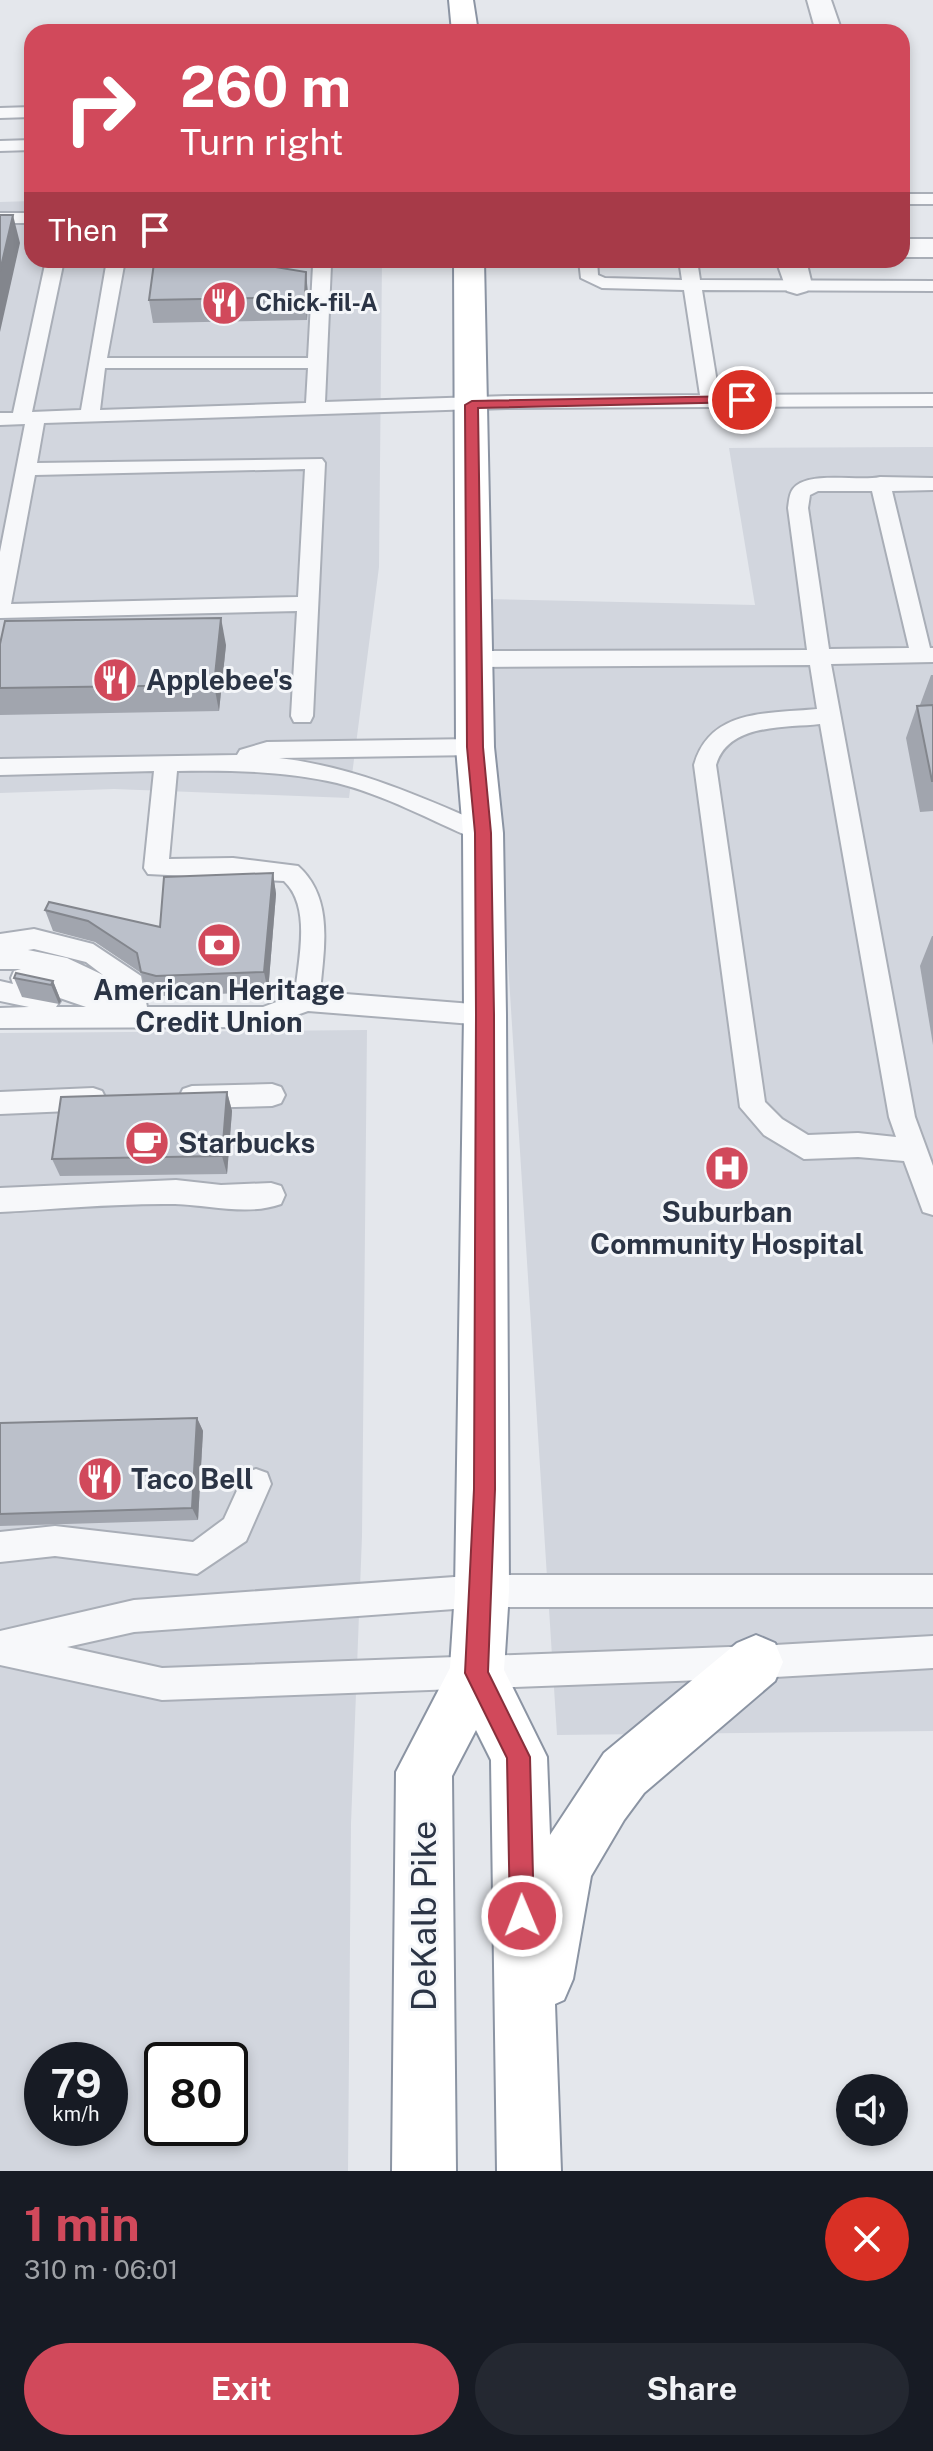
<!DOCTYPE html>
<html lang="en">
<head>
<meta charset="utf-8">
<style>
	:root { --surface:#171b24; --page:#242831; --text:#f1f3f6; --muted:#9ea1a6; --accent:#d1495b }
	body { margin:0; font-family:"Public Sans",sans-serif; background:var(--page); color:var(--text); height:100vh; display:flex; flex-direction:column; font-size:30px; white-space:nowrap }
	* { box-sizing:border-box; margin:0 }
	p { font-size:26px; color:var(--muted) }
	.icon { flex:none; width:44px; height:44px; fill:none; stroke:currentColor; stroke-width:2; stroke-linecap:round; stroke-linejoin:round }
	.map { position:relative; height:2171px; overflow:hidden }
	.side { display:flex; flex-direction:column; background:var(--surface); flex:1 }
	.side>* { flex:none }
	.top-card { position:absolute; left:24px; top:24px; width:886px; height:244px; border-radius:24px; box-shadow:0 4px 12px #0003; background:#d1495b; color:#fff; overflow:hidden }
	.buttons { position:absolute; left:836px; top:2074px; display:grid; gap:16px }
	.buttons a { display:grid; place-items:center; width:72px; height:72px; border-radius:50%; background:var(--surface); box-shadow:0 4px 12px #0003; font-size:40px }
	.speed { position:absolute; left:24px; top:2042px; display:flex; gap:16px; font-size:40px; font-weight:700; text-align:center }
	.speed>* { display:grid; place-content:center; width:104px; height:104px; border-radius:50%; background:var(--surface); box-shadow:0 4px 12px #0003; line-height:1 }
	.speed small { font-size:20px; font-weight:400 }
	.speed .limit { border:4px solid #111; border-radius:12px; background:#fff; color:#111 }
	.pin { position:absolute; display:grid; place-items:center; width:68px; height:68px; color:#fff; margin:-34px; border:4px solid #fff; border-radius:50%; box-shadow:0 2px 8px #0007 }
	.me { position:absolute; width:88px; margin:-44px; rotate:359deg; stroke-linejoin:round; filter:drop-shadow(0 0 6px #0008) }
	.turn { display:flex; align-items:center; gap:28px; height:168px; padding:0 24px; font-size:36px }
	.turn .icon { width:104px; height:104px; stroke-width:2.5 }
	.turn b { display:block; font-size:56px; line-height:68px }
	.then { display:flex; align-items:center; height:76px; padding:0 24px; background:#0003; gap:16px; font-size:30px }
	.round { display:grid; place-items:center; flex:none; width:84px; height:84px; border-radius:42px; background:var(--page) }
	.overview { display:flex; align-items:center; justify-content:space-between; height:136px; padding:0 24px }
	h1 { font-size:48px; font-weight:700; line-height:60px; color:var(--accent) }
	.button { display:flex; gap:16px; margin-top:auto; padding:16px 24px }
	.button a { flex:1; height:92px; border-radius:48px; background:var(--accent); color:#fff; font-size:32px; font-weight:700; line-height:92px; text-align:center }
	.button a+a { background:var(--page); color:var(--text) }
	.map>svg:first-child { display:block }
</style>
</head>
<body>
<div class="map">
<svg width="933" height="2171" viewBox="0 0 933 2171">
	<rect width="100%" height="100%" fill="#e4e7ec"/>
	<g fill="#d2d6de" fill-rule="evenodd">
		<path d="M32 201V260H382L379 567 349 798 114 789 0 793V202Z"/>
		<path d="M933 447V1731L557 1735 485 599 755 605 729 448Z"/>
		<path d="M367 1030 362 1536 351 1824 348 2171H0V1033ZM42 2060H110V2128H42ZM162 2060H230V2128H162Z"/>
	</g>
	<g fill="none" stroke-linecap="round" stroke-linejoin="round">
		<g stroke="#a9aeb7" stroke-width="4">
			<g id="lane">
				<path d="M32 107V117L0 118V108Z"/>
				<path d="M32 140V150L0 151V141Z"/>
				<rect x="902" y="194" width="31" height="10"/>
				<rect x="0" y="213" width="32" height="10"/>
				<path d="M46 260H64L32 412 81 410 107 260H125L107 358H308L313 266 307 260H326L331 265 325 402 507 396 700 395 684 290 602 288 581 278 579 260H597L598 275 605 278 682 280 679 260H697L700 280 933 281V291L702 290 719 395 933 394V406L507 408 44 423 37 463 322 459 325 463 313 716 310 722H294L291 716 297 611 0 618V552L25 424 0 425V413H13ZM105 368H308L306 403 100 410ZM305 469 298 597 11 604 35 475Z"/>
				<path d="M880 477 933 478V490L892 491 930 648H933V662L831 664 915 1117 933 1166V1215L923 1212 904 1161 858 1157 804 1159 764 1135 740 1107 694 765C710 708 768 714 817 709L810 665 474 667 466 664 463 659 466 654 474 651 807 650 788 508C789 502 789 494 793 489 807 470 858 482 880 477ZM818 491H872L909 648 829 649 808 508 810 495ZM820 724 889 1117 896 1137 858 1133 808 1135 782 1119 765 1102 716 765C728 723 785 728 820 724Z"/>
				<path d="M475 739 483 741 486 747 483 753 475 755 279 758C356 767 421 797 491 827L495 833 491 839 483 842 475 839C430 820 385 795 337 783 285 771 230 770 177 771L169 859 233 858 298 866C334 898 324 948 320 992L485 1005 494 1008 498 1015 494 1022 485 1025 308 1011 263 1027 0 1028V1008L29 1007 0 1001V981L13 984 11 978 14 971 21 969H0V934L34 929 93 944 141 976 147 1007H263L295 995C298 960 312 907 284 881L148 874 144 868 154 771 0 775V759L237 755 240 750 267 742ZM34 949 86 962 103 975 67 958 28 950ZM57 997 86 1007H56L60 1001Z"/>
				<path d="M272 1084 281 1087 285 1095 281 1103 272 1106 192 1108 183 1105 179 1097 183 1089 192 1086Z"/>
				<path d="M93 1088 102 1091 106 1099 102 1107 93 1110 0 1114V1092Z"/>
				<path d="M176 1180 221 1185 271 1183 281 1186 285 1195 281 1204C247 1216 210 1205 175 1204 117 1203 58 1209 0 1212V1188Z"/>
				<path d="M256 1469 267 1473 271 1484 246 1541 197 1574 55 1556 0 1562V1532L55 1526 193 1542 224 1519 245 1473Z"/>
				<path d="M482 1575H933V1607H482L134 1632 67 1647 162 1668 756 1646 933 1636V1668L756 1678 162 1700 0 1665V1631L134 1600Z"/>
			</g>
		</g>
		<g stroke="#a9aeb7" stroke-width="4">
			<g id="street">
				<path d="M807 0H831L842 32H816Z"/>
				<rect x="902" y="239" width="31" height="18"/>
				<path d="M776 260H806L812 285 807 291 797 294 787 291Z"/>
			</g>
		</g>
		<g stroke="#8b94a3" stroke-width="4">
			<g id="highway">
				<path d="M449 0H473L478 32H452Z"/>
				<path d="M454 260H484L494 747 503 833 506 1015 509 1591 504 1670 547 1757 550 1835 604 1753 737 1643 756 1635 775 1643 783 1662 775 1681 644 1793 624 1820 591 1876 573 1979 564 2000 555 2004 561 2171H497L491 1760 476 1730 452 1776 456 2171H392L396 1772 450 1668 455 1591 464 1015 463 833 456 747Z"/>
			</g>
		</g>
		<use href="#lane" fill="#f7f8fa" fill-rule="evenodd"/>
		<use href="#street" fill="#f7f8fa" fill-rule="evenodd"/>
		<use href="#highway" fill="#fff" fill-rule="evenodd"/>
	</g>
	<g fill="#a1a5ae">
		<path d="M306 272 308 295 307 320 153 323 149 300Z"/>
		<path d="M0 644 226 645 219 711 0 715Z"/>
		<path d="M931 675H933V811L920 812 906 738 917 706 920 705Z"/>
		<path d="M273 873 276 894 268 992 162 996 147 992 141 973 95 942 53 931 45 910 160 927Z"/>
		<path d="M932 936H933V1045L920 966Z"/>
		<path d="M14 978 53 981 61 1001 59 1004 22 997Z"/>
		<path d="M227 1092 232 1111 227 1174 60 1176 52 1159Z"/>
		<path d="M197 1418 203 1431 198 1520 0 1526V1423Z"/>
	</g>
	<g fill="#83868d">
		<path d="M13 215 20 243 0 332V271Z"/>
		<path d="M306 272 308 295 307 320 305 297Z"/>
		<path d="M221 618 226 645 219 711 214 685Z"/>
		<path d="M273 873 276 894 268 992 264 972Z"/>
		<path d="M53 981 61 1001 59 1004 51 985Z"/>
		<path d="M227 1092 232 1111 227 1174 222 1156Z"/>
		<path d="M197 1418 203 1431 198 1520 192 1508Z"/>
	</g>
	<g fill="#bbc0ca" stroke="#83868d" stroke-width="2">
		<path d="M0 215H13L0 271Z"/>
		<path d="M238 261 306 272 305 297 149 300 154 263Z"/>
		<path d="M221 618 214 685 0 688V644L5 621Z"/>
		<path d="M933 705V781H932L917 706Z"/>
		<path d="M273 873 264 972 156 976 141 972 137 953 88 921 45 910 49 902 160 927 164 877Z"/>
		<path d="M16 973 53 981 51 985 14 978Z"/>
		<path d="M227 1092 222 1156 52 1159 61 1097Z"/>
		<path d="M197 1418 192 1508 0 1514V1423Z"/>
	</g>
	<path fill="#d1495b" stroke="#882f3b" stroke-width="2" d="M742 396 746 397V402L478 408 483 747 491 833 494 1015 495 1489 488 1672 530 1757 534 1916 530 1925 522 1929 513 1925 510 1916 507 1758 465 1673 474 1489 476 1015 475 833 467 747 465 405 472 401Z"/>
	<defs>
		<g id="restaurant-disc" transform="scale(2.3)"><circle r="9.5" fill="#d1495b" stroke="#f4f6f9"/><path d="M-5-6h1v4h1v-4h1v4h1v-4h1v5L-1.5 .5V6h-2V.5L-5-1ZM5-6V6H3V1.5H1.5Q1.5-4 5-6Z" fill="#fff"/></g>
		<g id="bank-disc" transform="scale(2.3)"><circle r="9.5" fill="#d1495b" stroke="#f4f6f9"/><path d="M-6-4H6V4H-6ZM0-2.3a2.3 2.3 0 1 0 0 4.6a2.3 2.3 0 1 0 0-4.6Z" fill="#fff"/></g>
		<g id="cafe-disc" transform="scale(2.3)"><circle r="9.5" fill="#d1495b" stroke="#f4f6f9"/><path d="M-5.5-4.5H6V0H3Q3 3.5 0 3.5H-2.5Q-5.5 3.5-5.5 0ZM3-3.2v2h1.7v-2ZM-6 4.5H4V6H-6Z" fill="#fff"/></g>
		<g id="hospital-disc" transform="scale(2.3)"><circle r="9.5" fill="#d1495b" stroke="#f4f6f9"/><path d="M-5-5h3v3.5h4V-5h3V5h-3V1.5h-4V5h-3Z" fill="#fff"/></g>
	</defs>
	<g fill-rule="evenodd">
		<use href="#restaurant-disc" x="224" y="303"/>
		<use href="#restaurant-disc" x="115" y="680"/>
		<use href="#bank-disc" x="219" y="945"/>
		<use href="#cafe-disc" x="147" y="1143"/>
		<use href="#hospital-disc" x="727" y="1168"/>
		<use href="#restaurant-disc" x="100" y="1479"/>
	</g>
	<g text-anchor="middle" stroke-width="6" stroke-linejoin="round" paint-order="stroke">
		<g font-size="24" font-weight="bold" fill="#2b3445" stroke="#f4f6f9" text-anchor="start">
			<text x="255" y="311">Chick-fil-A</text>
		</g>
		<g font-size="28" font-weight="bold" fill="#2b3445" stroke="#f4f6f9" text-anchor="start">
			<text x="146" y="690">Applebee's</text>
			<text x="219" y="1000" text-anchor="middle">American Heritage<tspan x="219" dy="32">Credit Union</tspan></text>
			<text x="178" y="1153">Starbucks</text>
			<text x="727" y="1222" text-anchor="middle">Suburban<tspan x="727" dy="32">Community Hospital</tspan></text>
			<text x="131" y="1489">Taco Bell</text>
		</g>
		<g font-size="34" fill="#2b3445" stroke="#f4f6f9">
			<text transform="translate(424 1916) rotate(-90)" y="12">DeKalb Pike</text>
		</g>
	</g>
</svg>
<div class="buttons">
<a><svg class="icon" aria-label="sound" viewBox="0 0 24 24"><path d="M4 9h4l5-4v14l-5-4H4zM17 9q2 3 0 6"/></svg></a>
</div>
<div class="speed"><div>79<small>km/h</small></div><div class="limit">80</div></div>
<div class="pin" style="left:742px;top:400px;background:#d93025"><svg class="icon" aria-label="arrive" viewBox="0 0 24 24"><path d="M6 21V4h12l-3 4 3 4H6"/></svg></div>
<svg class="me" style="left:522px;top:1916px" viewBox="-20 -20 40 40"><circle r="17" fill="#d1495b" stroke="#fff" stroke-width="3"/><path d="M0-11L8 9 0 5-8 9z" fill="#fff"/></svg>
<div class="top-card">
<div class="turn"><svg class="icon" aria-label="right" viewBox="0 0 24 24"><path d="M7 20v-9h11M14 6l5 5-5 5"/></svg><div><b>260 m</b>Turn right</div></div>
<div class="then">Then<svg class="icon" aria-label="arrive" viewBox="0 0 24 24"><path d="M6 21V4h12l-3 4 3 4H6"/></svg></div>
</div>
</div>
<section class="side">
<div class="overview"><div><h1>1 min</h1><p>310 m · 06:01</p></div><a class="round" style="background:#d93025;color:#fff"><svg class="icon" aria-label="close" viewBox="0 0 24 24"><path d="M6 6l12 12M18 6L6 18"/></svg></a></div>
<div class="button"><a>Exit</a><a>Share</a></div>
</section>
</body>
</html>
